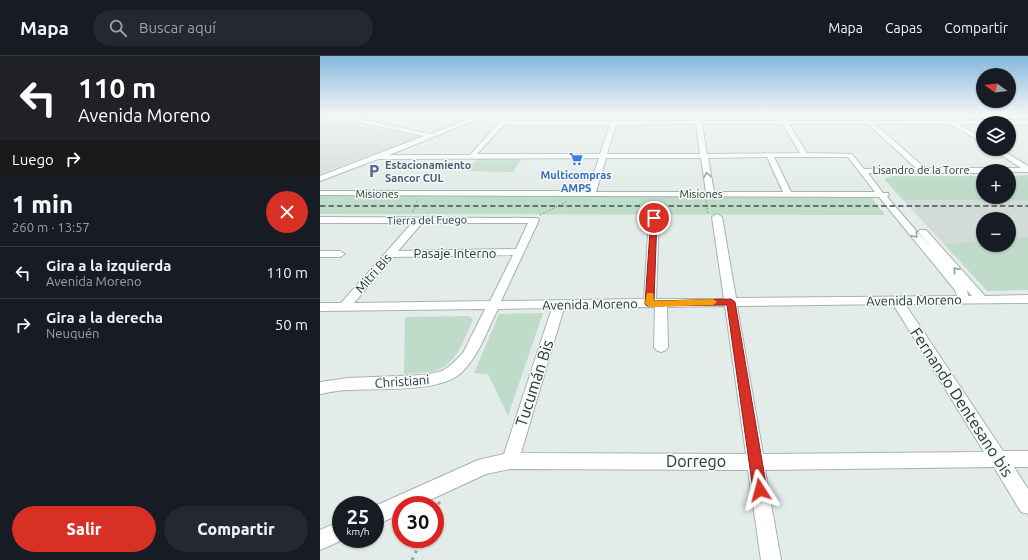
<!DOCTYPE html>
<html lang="es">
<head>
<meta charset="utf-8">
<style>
	:root { --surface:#171b24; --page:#242831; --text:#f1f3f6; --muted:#9ea1a6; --line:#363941; --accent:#d93025 }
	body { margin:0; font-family:Ubuntu,sans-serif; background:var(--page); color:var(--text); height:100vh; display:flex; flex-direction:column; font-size:15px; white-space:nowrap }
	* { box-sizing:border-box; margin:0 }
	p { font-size:13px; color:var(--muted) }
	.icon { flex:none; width:22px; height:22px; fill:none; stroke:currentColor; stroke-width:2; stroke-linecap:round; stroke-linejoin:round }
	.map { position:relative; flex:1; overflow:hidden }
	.drawer { display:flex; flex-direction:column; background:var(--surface); width:320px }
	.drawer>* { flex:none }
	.guide { background:#202124; color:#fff; overflow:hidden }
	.needle { width:26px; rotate:284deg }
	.buttons { position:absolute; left:656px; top:12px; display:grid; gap:8px }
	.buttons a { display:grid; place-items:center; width:40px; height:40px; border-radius:50%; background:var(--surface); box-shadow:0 1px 3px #0004; font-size:20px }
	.speed { position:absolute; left:12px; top:440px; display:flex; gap:8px; font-size:20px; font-weight:700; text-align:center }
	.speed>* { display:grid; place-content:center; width:52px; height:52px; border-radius:50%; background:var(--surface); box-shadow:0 1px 3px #0004; line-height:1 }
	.speed small { font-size:10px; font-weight:400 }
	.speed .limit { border:6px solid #d22; background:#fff; color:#111 }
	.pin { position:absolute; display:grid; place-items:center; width:34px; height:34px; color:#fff; margin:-17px; border:2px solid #fff; border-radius:50%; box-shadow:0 1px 4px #0007 }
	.me { position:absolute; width:44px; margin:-22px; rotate:351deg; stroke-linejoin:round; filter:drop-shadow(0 0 3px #0008) }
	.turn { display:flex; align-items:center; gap:14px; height:84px; padding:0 12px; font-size:18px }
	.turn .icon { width:52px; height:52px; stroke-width:2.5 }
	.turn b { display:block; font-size:28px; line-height:34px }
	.then { display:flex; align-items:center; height:38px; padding:0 12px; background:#0003; gap:8px; font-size:15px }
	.round { display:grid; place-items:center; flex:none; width:42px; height:42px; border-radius:21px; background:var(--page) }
	.headline { display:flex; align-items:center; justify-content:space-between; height:68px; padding:0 12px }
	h1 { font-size:24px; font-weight:800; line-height:30px }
	.button { display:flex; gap:8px; margin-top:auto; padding:8px 12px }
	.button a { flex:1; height:46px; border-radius:24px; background:var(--accent); color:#fff; font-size:16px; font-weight:800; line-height:46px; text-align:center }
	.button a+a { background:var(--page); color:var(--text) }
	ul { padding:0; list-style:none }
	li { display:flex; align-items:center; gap:12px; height:52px; padding:0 12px; border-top:1px solid var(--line) }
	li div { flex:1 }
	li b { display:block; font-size:15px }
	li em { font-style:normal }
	header { display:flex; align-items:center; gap:24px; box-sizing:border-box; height:56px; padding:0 20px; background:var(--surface); border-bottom:1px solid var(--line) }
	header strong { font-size:19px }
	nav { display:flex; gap:22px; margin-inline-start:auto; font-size:14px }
	.search { width:280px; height:36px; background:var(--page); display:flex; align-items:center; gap:10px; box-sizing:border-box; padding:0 14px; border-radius:22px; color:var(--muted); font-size:15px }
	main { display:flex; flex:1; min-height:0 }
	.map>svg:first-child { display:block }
</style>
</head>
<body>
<header>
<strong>Mapa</strong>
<div class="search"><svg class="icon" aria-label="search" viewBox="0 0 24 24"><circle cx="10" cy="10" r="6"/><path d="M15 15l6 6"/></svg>Buscar aquí</div>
<nav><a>Mapa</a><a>Capas</a><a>Compartir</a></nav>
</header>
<main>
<section class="drawer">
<div class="guide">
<div class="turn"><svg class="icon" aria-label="left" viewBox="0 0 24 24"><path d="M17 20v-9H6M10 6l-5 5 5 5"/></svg><div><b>110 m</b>Avenida Moreno</div></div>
<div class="then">Luego<svg class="icon" aria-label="right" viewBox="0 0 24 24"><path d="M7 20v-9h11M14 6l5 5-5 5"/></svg></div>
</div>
<div class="headline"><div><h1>1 min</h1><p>260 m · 13:57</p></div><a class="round" style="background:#d93025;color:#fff"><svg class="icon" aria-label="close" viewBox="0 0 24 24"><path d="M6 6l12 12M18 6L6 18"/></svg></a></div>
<ul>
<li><svg class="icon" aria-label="left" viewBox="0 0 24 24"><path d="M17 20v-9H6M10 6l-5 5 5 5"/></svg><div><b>Gira a la izquierda</b><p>Avenida Moreno</p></div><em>110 m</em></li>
<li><svg class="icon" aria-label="right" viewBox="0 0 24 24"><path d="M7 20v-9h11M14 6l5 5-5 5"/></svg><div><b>Gira a la derecha</b><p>Neuquén</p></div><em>50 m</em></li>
</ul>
<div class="button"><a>Salir</a><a>Compartir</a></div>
</section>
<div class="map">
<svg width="708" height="504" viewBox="0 0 708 504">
	<rect width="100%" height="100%" fill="#e3ece9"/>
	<g fill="#d2dbd8">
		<path d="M0 61 98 81 0 118Z"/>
		<path d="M583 144H708V181L689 182V163H663V185L624 188Z"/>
	</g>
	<g fill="#bfdbca">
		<path d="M159 101H203L193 116 146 115Z"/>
		<path d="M708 119V144H583L564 123 571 120H663V141H689V120Z"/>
		<path d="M0 139 551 141 565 159 0 158Z"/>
		<path d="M708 181V234L667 235 624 188 663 185V189H689V182Z"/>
		<path d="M223 257 188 360 168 318 154 317 179 258Z"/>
		<path d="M150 260 153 264C143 284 137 310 113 315 104 317 94 317 84 318L85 261Z"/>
	</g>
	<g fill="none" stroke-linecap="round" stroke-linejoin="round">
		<g stroke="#a6b3b0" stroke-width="2">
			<g id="minor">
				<path d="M0 58H13L111 78 162 58H170L69 99H150L187 58H193L188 65H291L293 58H299L297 65H375L374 58H380L381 65H460L458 61 461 59 466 65H544L547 62 551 65 708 64V68H638L663 82V87L630 68H555L605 112H701L672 93H680L708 110V116L663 115V117H548L563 137H568L569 139 567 141 611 192 598 176 600 174H606L665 240 708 239V247L585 248 683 395H708V411H694L708 433V458L701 456 674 411 445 414 461 504H441L428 414 190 413 166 418 99 449H81V458L55 469V450L158 404 184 398 232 252 178 253C167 274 159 300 141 317 119 337 60 332 30 334 20 334 10 336 0 338V326L28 322 104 319 122 315 131 309 143 297 165 253 0 255V247H21L92 167H0V161L217 162 219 164 181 245 324 243 329 162 334 159 339 162 336 243H404L392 161 397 158 402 161 416 242 637 240 635 234 559 141 0 139V135H268L279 102 58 103 0 125V120L104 80ZM376 68 380 98H287L296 69ZM382 68H463L480 97 387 98ZM469 68H548L596 112 544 113 532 98 487 97ZM184 69H290L280 98H157ZM447 101 463 136H394L388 102ZM454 101H528L555 136H471ZM286 102H381L386 136H276ZM102 167H208L196 193 78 195ZM193 199 170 245 34 247 73 201ZM647 234 652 240H648ZM573 248 664 396 443 398 417 250ZM405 250 426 398 201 397 244 252 335 251 334 291 336 294 341 296 346 294 348 291 347 251Z"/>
				<path d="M50 58H58L46 64 43 62Z"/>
				<path d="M0 195H20L25 198 20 201H0Z"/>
				<path d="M21 465V483H25L0 494V474Z"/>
			</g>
		</g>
		<g stroke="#87aca5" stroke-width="1.5" stroke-dasharray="1.5 2" stroke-linecap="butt">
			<path d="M386 145 388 158"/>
			<path d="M93 156 97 145"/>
			<path d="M220 159 246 146"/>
		</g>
		<g stroke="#87aca5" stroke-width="3" stroke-dasharray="3 4.5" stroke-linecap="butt">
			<path d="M115 455 120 445"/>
			<path d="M92 504 102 483"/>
		</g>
		<use href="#minor" fill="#fff" fill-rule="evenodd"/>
		<path stroke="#5f7773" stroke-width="2" stroke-dasharray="5.5 3" stroke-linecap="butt" d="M0 150H708"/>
	</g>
	<defs><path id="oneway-chevron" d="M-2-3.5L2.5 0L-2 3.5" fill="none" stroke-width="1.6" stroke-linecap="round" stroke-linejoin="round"/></defs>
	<g stroke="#929d9c">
		<use href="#oneway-chevron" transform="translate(387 119) rotate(-99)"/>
		<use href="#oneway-chevron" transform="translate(595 179) rotate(50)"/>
		<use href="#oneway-chevron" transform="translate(636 214) rotate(-131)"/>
	</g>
	<linearGradient id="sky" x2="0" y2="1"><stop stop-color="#85b7dc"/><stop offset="0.45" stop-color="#f2f6f5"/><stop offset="1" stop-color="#f2f6f5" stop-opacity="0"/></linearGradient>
	<rect width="708" height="129" fill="url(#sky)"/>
	<path fill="#d93025" stroke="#8d1f18" d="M331 160 337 162 334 245 411 243 415 246 447 434 445 439 440 441 435 439 433 434 407 249 327 250 325 248Z"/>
	<path fill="#f59e0b" d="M327 237H333L334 245 393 243 397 246 393 249 330 251 325 248Z"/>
	<defs>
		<g id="supermarket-bare" transform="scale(1.08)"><path d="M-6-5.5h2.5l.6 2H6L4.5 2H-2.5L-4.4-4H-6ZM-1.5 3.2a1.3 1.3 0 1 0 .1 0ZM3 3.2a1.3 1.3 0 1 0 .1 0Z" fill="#3f7fe0" stroke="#f4f8f7" stroke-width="2.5" paint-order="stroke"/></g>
		<g id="parking-bare" transform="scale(1.08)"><path d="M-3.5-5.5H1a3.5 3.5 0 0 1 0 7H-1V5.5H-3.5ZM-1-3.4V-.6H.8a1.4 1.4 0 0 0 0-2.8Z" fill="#5c6f8a" stroke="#f4f8f7" stroke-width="2.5" paint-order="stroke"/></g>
	</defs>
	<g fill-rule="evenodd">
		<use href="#supermarket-bare" x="256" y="103"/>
		<use href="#parking-bare" x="54" y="115"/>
	</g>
	<g text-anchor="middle" stroke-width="3" stroke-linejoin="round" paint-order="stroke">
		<g font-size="11" font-weight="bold" fill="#4e5e75" stroke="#f4f8f7" text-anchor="start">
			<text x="65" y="113">Estacionamiento<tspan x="65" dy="13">Sancor CUL</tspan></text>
		</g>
		<g font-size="11" fill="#253b38" stroke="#f4f8f7">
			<text x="601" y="118">Lisandro de la Torre</text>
			<text x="57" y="142">Misiones</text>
			<text x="381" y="142">Misiones</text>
			<text transform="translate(107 164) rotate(-1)" y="4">Tierra del Fuego</text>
		</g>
		<g font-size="11" font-weight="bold" fill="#366cbe" stroke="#f4f8f7">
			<text x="256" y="123">Multicompras<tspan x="256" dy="13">AMPS</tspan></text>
		</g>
		<g font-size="13" fill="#253b38" stroke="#f4f8f7">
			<text x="135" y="202">Pasaje Interno</text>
			<text transform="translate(53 217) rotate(-49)" y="5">Mitri Bis</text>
			<text transform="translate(594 244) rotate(-1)" y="5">Avenida Moreno</text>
			<text transform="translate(270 248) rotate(-1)" y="5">Avenida Moreno</text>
			<text transform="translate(82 325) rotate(-4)" y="5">Christiani</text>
		</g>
		<g font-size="16" fill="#253b38" stroke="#f4f8f7">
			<text transform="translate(214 327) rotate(-72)" y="6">Tucumán Bis</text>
			<text transform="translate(642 346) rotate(57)" y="6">Fernando Dentesano bis</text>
			<text x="376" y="411">Dorrego</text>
		</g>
	</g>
</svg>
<div class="buttons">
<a><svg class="needle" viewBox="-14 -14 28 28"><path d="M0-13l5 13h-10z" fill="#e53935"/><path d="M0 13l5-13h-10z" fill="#9ea1a6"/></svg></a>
<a><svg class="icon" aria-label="layers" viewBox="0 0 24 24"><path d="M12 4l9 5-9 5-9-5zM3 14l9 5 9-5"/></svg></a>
<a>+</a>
<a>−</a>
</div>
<div class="speed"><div>25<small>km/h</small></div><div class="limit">30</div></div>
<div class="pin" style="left:334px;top:162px;background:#d93025"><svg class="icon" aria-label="arrive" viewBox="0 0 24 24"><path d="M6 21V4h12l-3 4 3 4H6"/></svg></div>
<svg class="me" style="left:440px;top:434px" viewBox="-20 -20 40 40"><path d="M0-17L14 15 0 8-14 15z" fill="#d93025" stroke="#fff" stroke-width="4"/></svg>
</div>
</main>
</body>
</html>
